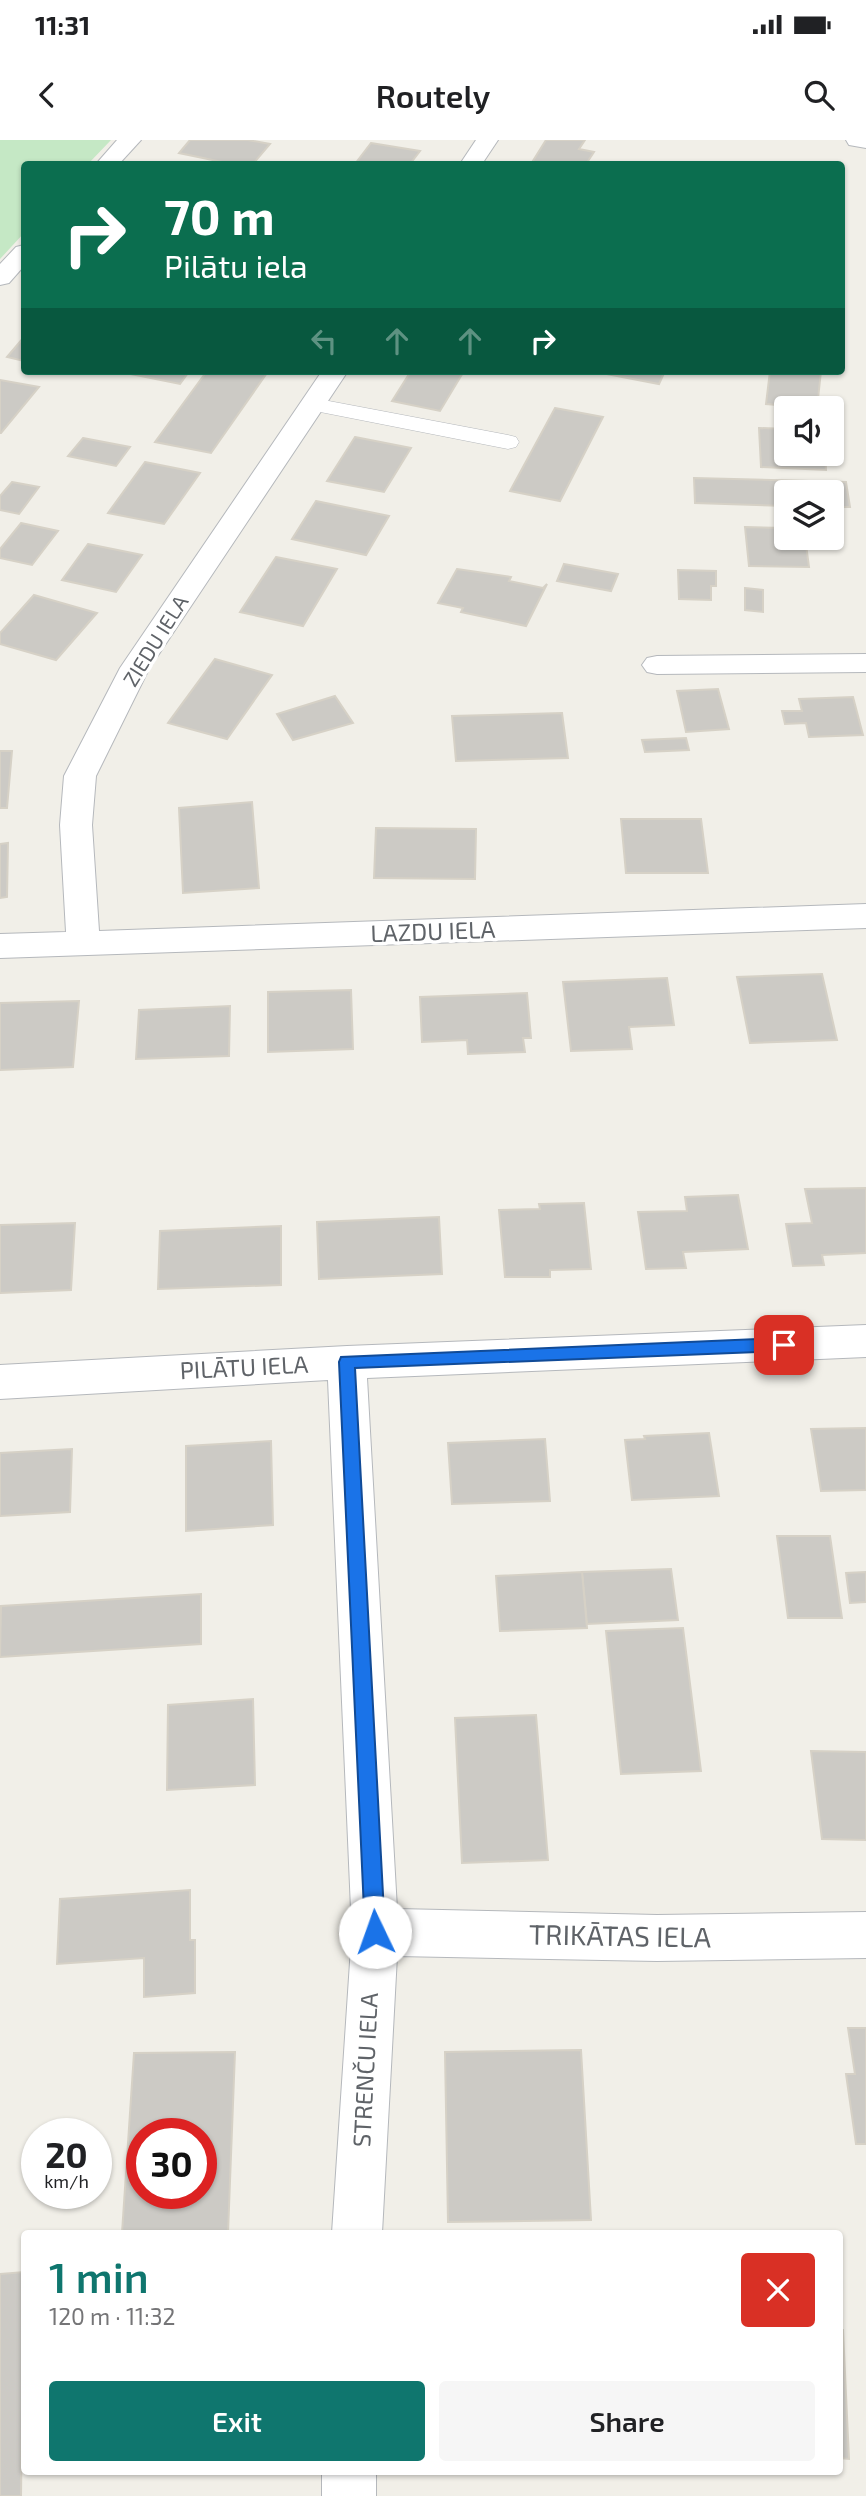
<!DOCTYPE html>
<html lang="en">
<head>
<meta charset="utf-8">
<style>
	:root { --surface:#fff; --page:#f6f6f6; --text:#202124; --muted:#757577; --accent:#0f766e }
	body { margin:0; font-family:"Exo 2",sans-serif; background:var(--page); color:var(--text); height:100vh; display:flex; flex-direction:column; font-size:26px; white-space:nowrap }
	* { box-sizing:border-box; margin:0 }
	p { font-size:23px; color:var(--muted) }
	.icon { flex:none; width:38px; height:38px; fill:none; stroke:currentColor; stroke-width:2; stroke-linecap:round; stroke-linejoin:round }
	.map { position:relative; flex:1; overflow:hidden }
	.sheet { position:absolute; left:21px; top:2090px; width:822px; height:245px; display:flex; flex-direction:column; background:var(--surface); border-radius:7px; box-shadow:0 2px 5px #0004 }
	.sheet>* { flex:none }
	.guide { position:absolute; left:21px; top:21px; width:824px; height:214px; border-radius:7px; box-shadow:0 2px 5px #0004; background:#0b6e4f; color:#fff; overflow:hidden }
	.controls { position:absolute; left:774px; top:256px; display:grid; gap:14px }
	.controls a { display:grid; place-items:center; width:70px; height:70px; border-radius:7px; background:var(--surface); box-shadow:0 2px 5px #0004; font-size:35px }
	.speed { position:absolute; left:21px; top:1978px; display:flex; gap:14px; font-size:35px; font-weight:700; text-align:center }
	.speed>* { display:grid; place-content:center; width:91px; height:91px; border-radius:50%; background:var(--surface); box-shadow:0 2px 5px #0004; line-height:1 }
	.speed small { font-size:18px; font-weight:400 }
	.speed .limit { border:10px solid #d22; background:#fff; color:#111 }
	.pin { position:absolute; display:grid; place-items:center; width:60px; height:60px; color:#fff; margin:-30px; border-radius:14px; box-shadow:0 4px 10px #0006 }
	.me { position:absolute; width:77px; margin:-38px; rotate:357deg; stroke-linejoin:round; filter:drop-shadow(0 0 5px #0008) }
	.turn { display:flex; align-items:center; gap:24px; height:147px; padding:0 28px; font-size:32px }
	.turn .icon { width:91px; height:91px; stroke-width:2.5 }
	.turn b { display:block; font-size:49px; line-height:60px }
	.lanes { display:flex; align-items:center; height:66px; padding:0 28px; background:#0003; justify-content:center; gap:35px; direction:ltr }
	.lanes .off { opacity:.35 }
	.round { display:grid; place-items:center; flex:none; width:74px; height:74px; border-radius:7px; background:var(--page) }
	.head { display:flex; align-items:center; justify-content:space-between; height:119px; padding:0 28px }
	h1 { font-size:42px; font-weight:600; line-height:52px; color:var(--accent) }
	.primary-button { display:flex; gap:14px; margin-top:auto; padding:14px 28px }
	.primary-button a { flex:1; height:80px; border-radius:7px; background:var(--accent); color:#fff; font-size:28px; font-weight:600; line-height:80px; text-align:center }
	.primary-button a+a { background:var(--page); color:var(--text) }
	.status { display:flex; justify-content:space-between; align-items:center; height:49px; padding:0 35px; background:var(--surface); direction:ltr }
	.status svg { height:19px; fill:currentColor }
	header { display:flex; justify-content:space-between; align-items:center; height:91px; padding:0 28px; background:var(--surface); font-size:32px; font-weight:600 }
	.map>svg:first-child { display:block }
</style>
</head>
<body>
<div class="status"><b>11:31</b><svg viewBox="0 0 49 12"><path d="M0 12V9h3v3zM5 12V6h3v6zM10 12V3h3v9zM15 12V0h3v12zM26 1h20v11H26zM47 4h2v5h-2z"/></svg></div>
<header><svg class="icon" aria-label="back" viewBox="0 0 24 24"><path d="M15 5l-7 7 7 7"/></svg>Routely<svg class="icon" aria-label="search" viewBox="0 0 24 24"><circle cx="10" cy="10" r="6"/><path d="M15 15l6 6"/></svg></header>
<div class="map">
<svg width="866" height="2356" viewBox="0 0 866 2356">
	<rect width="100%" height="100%" fill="#f1efe8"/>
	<path fill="#c5e8c5" d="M0 0H111L88 24H24V93L0 119Z"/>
	<g fill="#cccac5" stroke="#d6d1c6" stroke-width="2" fill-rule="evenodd">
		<path d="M190 0H248L270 4 253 24H232L179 13Z"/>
		<path d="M546 0H585L579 9 594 12 586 24H531Z"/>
		<path d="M371 3 420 11 410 24H355Z"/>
		<path d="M24 197V221L7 217Z"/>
		<path d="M133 231H178L188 233 180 244 130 234Z"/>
		<path d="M207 231 267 233 211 313 155 302Z"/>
		<path d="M411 231H464L440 271 392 261Z"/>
		<path d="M591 231H665L659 244Z"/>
		<path d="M770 231H821L817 268 766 264Z"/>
		<path d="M0 240 39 247 1 293H0Z"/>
		<path d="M555 268 603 277 560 361 510 351Z"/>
		<path d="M759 288 786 289V313H825L826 330 761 327Z"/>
		<path d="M355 297 411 308 384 352 327 341Z"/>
		<path d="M83 298 130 307 116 326 68 316Z"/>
		<path d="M145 322 200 333 164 384 108 373Z"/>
		<path d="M694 338 846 342 850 367H831V352H786V366L695 363Z"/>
		<path d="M12 342 39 347 19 374 0 370V356Z"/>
		<path d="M316 361 389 376 366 415 292 399Z"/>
		<path d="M21 383 58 391 32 425 0 418V409Z"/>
		<path d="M745 387 786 388V397H805L809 427 749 426Z"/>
		<path d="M88 404 142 415 116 452 62 440Z"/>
		<path d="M276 417 337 429 303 486 240 472Z"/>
		<path d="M564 424 618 434 611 451 557 441Z"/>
		<path d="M457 429 511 437 509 441 543 448 547 444 526 486 461 472 463 468 438 463Z"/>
		<path d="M678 430 716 431V446H711V460L679 459Z"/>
		<path d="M745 448 763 450V472L745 470Z"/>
		<path d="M34 455 97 473 56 520 0 504V493Z"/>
		<path d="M215 519 272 535 227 599 168 583Z"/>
		<path d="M718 549 729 589 686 592 677 551Z"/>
		<path d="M335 556 353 583 293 600 277 574Z"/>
		<path d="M853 557 863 595 809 597 806 583 785 584 782 571H802L799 559Z"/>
		<path d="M562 573 568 618 456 621 452 576Z"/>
		<path d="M686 598 689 610 645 612 642 600Z"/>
		<path d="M0 611H12L7 668H0Z"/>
		<path d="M252 662 259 748 183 753 179 668Z"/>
		<path d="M621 679H701L708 733H626Z"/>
		<path d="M376 688 476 689 475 739 374 738Z"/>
		<path d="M8 703 7 757 0 758V704Z"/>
		<path d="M822 834 837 900 750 903 737 837Z"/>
		<path d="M667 838 674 885 629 887 632 909 571 911 563 842Z"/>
		<path d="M351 850 353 909 268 912V852Z"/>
		<path d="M527 853 531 898H523L525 912 468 914 467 900 422 902 420 857Z"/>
		<path d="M79 861 73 927 0 930V863Z"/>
		<path d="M230 866 229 916 136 919 139 870Z"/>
		<path d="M866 1048V1113L822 1115 824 1125 793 1126 786 1084 812 1083 805 1049Z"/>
		<path d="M738 1055 748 1109 683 1112 686 1128 646 1129 638 1072 687 1071 685 1057Z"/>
		<path d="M584 1063 591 1129 550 1130V1137H505L499 1070 540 1069 539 1064Z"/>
		<path d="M439 1077 442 1134 319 1139 317 1082Z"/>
		<path d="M75 1083 71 1150 0 1153V1085Z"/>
		<path d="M281 1086V1145L158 1149 160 1091Z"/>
		<path d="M866 1288V1350L821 1351 811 1289Z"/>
		<path d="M709 1293 719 1356 632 1360 625 1300 645 1299 644 1296Z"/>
		<path d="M545 1299 550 1361 452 1364 448 1303Z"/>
		<path d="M271 1301 273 1385 186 1391V1306Z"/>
		<path d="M72 1309 70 1372 0 1376V1313Z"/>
		<path d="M777 1396H830L842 1478H788Z"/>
		<path d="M671 1429 678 1480 587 1484 582 1432Z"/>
		<path d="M582 1432 587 1488 500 1491 496 1436Z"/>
		<path d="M866 1432V1462L850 1463 846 1433Z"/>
		<path d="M201 1454V1504L0 1517 1 1466Z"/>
		<path d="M683 1488 701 1631 621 1634 606 1491Z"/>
		<path d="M253 1559 255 1645 167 1650 168 1565Z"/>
		<path d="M536 1575 548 1720 462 1723 455 1578Z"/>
		<path d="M811 1611 866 1612V1700L822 1699Z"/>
		<path d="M190 1750V1800H195V1853L144 1857V1818L57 1824 60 1759Z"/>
		<path d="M848 1888H866V2004H856L846 1934H855Z"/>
		<path d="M581 1910 591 2080 448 2082 445 1912Z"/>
		<path d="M235 1912 228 2093H122L134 1913ZM142 1993H201V2053H142Z"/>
		<path d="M24 2132 21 2356H0V2134Z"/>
		<path d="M840 2190H843L849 2319 840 2318Z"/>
	</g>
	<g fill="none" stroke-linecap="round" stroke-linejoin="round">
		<g stroke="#b5b8bc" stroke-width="1">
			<path id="lane" d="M313 258 508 295 516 297 519 302 516 307 508 309 305 269 302 264 305 259Z"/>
		</g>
		<g stroke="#b5b8bc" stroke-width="2">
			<g id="street">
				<path d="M117 0H141L119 24H96Z"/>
				<path d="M476 0H498L482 24H460Z"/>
				<path d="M846 0H866V8L849 5Z"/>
				<path d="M24 105V126L9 143 0 145V124L16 107Z"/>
				<path d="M322 231H348L149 529 96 636 92 685 99 791 866 764V788L0 818V794L66 792 60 685 64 636 120 528Z"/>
				<path d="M866 514V532L657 534 647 532 642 525 647 518 657 516Z"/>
				<path d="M866 1185V1217L367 1238 397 1769 657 1775 866 1772V1818L657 1821 397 1816 382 2093H332L352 1792 328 1240 0 1259V1225L347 1206Z"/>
				<rect x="322" y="2331" width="54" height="25"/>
			</g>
		</g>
		<use href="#lane" fill="#fff" fill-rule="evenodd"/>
		<use href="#street" fill="#fff" fill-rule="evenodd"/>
	</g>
	<path fill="#1a73e8" stroke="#114b97" stroke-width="2" d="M784 1198 790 1200 792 1205 790 1209 784 1211 355 1228 385 1792 382 1799 375 1802 368 1799 365 1792 339 1222 341 1217Z"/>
	<g text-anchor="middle" stroke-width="7" stroke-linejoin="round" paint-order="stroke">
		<g font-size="21" fill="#5f6368" stroke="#fff">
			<text transform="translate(156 501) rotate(-58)" y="7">ZIEDU IELA</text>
		</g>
		<g font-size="24" fill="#5f6368" stroke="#fff">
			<text transform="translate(433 792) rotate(-2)" y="8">LAZDU IELA</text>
			<text transform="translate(244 1228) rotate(-3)" y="8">PILĀTU IELA</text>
			<text transform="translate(366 1930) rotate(-87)" y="8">STRENČU IELA</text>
		</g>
		<g font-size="28" fill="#5f6368" stroke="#fff">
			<text transform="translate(620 1796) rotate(1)" y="10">TRIKĀTAS IELA</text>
		</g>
	</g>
</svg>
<div class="controls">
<a><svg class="icon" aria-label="sound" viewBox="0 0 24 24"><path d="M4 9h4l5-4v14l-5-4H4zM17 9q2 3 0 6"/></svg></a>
<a><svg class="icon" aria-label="layers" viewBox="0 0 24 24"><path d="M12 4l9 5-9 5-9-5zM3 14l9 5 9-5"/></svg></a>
</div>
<div class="speed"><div>20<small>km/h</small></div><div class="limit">30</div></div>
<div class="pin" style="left:784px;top:1205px;background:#d93025"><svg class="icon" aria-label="arrive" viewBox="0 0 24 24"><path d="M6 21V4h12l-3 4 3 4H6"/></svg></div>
<svg class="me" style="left:375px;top:1792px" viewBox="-20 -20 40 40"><circle r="19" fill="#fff"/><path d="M0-13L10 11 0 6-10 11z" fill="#1a73e8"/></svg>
<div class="guide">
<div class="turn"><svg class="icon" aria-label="right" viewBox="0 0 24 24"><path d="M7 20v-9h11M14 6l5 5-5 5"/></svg><div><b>70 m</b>Pilātu iela</div></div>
<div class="lanes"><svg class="icon off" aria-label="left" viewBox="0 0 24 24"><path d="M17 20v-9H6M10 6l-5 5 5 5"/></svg><svg class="icon off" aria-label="ahead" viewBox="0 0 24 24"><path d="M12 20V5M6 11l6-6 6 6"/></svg><svg class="icon off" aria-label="ahead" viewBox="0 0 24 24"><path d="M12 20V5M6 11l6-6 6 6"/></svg><svg class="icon" aria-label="right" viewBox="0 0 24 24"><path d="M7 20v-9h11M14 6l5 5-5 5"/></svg></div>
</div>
<section class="sheet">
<div class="head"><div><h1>1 min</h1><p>120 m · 11:32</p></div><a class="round" style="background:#d93025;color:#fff"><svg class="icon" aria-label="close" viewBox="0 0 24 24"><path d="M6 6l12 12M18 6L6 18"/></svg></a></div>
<div class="primary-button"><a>Exit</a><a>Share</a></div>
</section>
</div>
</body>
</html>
